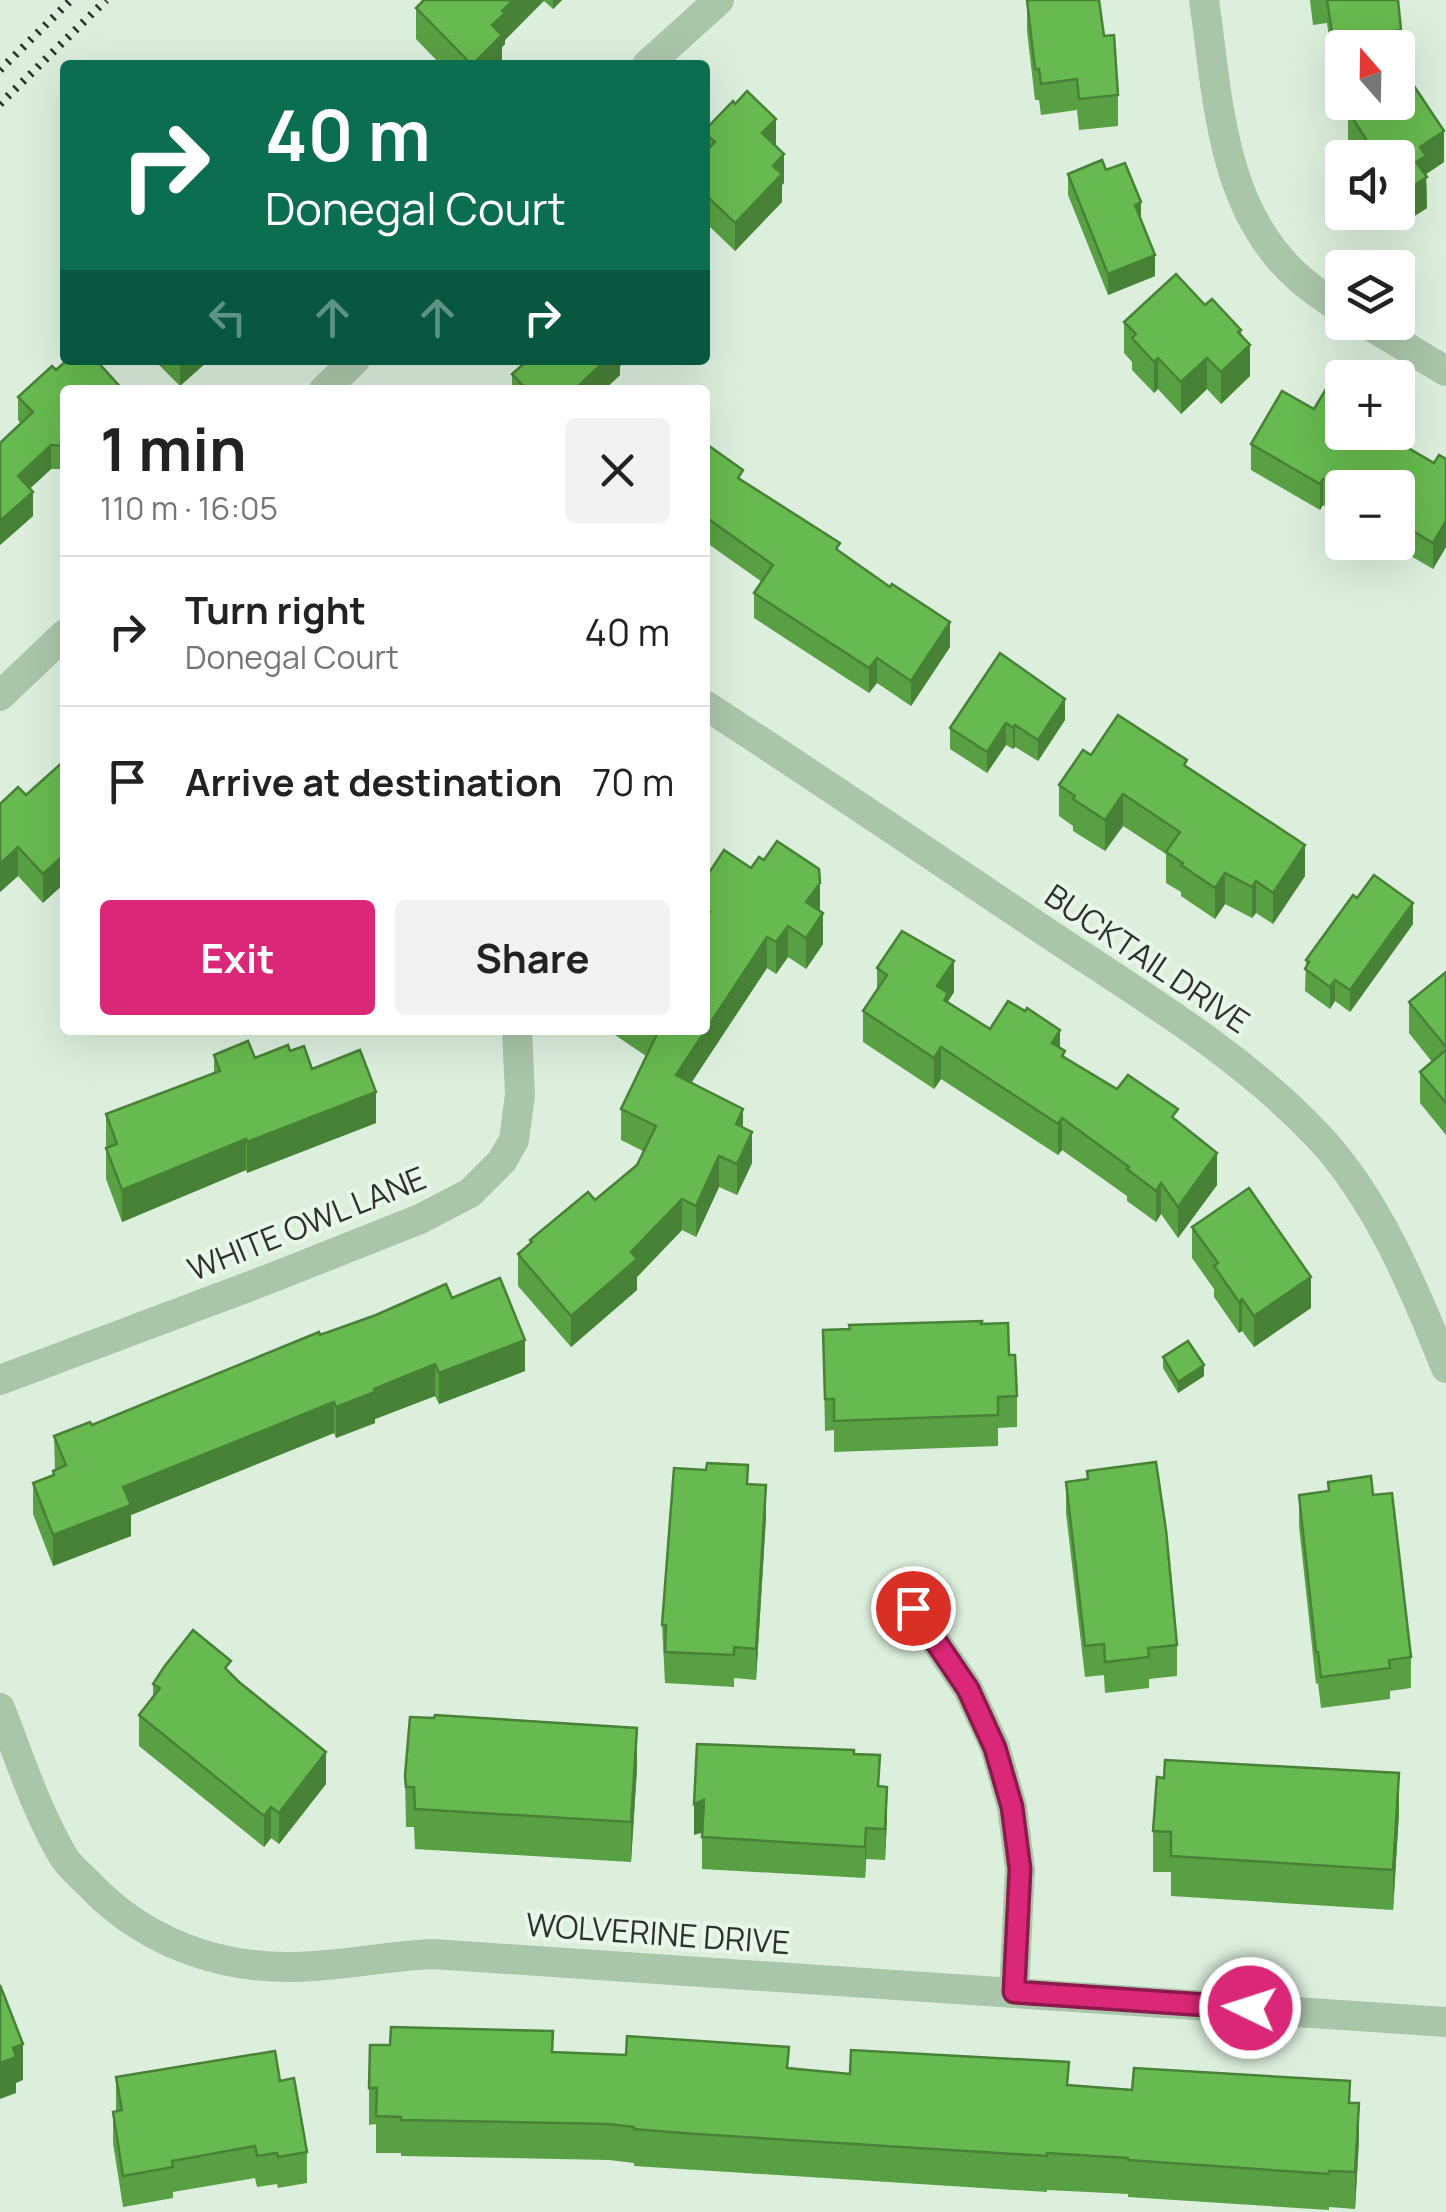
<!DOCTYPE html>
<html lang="en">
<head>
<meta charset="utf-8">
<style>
	:root { --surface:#fff; --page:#f2f2f2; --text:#222; --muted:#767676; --line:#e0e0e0; --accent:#db2777 }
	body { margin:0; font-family:Manrope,sans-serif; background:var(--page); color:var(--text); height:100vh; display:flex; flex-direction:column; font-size:38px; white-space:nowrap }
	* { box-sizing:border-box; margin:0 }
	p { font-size:32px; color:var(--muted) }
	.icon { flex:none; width:55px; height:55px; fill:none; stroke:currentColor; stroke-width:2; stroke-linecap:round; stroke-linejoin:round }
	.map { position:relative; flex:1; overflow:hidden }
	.drawer { position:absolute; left:60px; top:385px; width:650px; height:650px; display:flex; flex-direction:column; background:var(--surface); border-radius:10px; box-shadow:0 10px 40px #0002 }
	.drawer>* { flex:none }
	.hud { position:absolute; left:60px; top:60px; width:650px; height:305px; border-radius:10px; box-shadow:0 10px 40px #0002; background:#0b6e4f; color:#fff; overflow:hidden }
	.needle { width:65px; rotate:340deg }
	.buttons { position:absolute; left:1325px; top:30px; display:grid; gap:20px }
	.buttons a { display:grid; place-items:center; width:90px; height:90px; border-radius:10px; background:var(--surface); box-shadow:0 10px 40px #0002; font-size:50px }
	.pin { position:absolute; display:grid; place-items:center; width:85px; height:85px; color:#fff; margin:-42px; border:5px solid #fff; border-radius:50%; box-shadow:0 2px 10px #0007 }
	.me { position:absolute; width:110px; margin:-55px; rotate:274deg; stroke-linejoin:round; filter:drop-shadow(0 0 8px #0008) }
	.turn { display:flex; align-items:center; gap:35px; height:210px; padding:0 40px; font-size:45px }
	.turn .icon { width:130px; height:130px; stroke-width:2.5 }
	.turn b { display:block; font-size:70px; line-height:85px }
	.lanes { display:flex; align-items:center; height:95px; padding:0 40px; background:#0003; justify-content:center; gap:50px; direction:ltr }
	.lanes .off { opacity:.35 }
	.round { display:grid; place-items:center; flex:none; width:105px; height:105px; border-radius:10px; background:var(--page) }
	.headline { display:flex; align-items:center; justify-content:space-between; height:170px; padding:0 40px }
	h1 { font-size:60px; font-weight:700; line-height:75px }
	.button { display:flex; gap:20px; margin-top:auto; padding:20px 40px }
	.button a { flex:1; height:115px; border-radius:10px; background:var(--accent); color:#fff; font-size:40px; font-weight:700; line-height:115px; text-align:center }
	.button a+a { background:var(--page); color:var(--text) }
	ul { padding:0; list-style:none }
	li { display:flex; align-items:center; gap:30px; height:150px; padding:0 40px; border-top:2px solid var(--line) }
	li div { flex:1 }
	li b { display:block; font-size:38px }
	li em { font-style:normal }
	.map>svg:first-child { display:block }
</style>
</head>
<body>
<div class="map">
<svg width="1446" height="2212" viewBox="0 0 1446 2212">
	<rect width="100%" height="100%" fill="#dcefdd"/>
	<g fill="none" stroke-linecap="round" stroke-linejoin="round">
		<g stroke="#aac6a9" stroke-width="30">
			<path d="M1204 0C1218 96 1220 209 1299 278 1312 290 1328 300 1342 310"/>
			<path d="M647 65 719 0"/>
			<path d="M1364 322 1446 371"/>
			<path d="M324 390 355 360"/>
			<path d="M0 696 65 634"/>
			<path d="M705 705C822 781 937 859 1052 936 1145 998 1242 1055 1319 1137 1377 1199 1415 1290 1446 1368"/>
			<path d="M0 1380 269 1279 420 1219 470 1193 502 1161 514 1140 520 1095 517 1030"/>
			<path d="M913 1608 968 1689 995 1747 1012 1807 1020 1869 1014 1992"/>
			<path d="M0 1708C19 1757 36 1810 63 1856 69 1866 80 1875 89 1884 143 1941 217 1969 296 1967 341 1966 387 1956 433 1954L1446 2022"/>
		</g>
		<g stroke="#2a3428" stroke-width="8" stroke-dasharray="2.5 8" stroke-linecap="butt">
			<path d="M0 70 71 0"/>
			<path d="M0 104 106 0"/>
		</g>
	</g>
	<g fill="#59a044">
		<path d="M422 0H562L553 9 544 1 505 40V44L502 47V65H441L416 39V8Z"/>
		<path d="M1027 0 1104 36 1118 95V126L1079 130 1077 110 1041 115 1039 100H1035L1027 31Z"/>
		<path d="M1310 0H1398L1401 30V58L1398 59V48H1342V66L1333 67 1327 23 1313 25Z"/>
		<path d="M1348 111 1444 162 1426 174 1427 208 1394 229 1382 212H1398V158H1357L1348 143Z"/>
		<path d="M705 130 784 183 782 185V202L735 251 709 226 705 231Z"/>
		<path d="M1106 170 1141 220 1155 276 1108 295 1068 195V174Z"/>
		<path d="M1205 305 1241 335 1250 376 1221 404 1207 389 1181 414 1158 389 1154 393 1132 370V362L1124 353V322Z"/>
		<path d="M154 360H209L180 386Z"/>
		<path d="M519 360H626L620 366V375L604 390H512V374L523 364Z"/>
		<path d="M65 390V469H51L30 488 33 516 0 545V443L21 424 18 420V397Z"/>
		<path d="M1342 432 1434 463 1446 459V547L1433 569 1387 542H1398V488H1342V517L1323 505 1320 510 1251 470V444Z"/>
		<path d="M705 443 743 481 840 552 950 647 911 706 877 683 869 693 754 618V593L762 582 707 543 705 546Z"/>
		<path d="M1065 720 1038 761 1015 747 1013 749 1006 745 987 773 950 749V728Z"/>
		<path d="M1091 755 1187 768 1305 876 1273 924 1256 913 1252 918 1225 904 1215 919 1181 896V892L1166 883V854L1123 826 1105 851 1073 831V826L1059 816V785Z"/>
		<path d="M65 760 43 903 18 876 0 892 26 795Z"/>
		<path d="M751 868 820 911 823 944 806 969 788 957 776 974 767 968 691 1083 743 1128 752 1163 737 1195 719 1187 696 1237 682 1230 637 1277V1290L571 1347 518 1286V1254L530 1244V1240L595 1200 637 1165 643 1151 621 1140V1109L646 1056 615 1035V1030H705V879Z"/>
		<path d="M1357 898 1413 924 1350 1012 1335 1001 1330 1009 1305 991 1306 960Z"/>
		<path d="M877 968 954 992 948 1002 990 1029 1060 1049 1065 1057 1117 1089 1178 1122 1217 1185 1178 1238 1161 1214 1156 1222 1127 1201V1196L1062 1150 1058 1155 941 1079 934 1089 863 1042V1011L877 991Z"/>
		<path d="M1446 972V1135L1420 1103V1072L1432 1062 1409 1033V1002Z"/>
		<path d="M290 1051 376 1123 247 1173 246 1170 122 1222 106 1179V1114L214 1073V1055L255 1058Z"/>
		<path d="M1192 1227 1311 1308 1254 1347 1242 1331 1239 1333 1214 1297V1289L1192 1258Z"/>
		<path d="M452 1298 525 1371 439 1404 435 1396 375 1419V1423L336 1438 334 1433 131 1515V1536L53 1566 33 1514V1483L53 1475V1471L55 1470 54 1436 92 1425 320 1335Z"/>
		<path d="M981 1324 1009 1355 1017 1396V1427L998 1428V1446L834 1452V1430L825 1431 823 1330Z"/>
		<path d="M1163 1357 1204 1376 1178 1393 1163 1368Z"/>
		<path d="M1087 1471 1177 1645V1676L1149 1679V1688L1105 1693 1104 1675 1085 1677 1066 1513V1482L1087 1479Z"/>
		<path d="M748 1484 766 1517 756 1680 734 1678V1687L665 1683 662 1625Z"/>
		<path d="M1299 1495H1373L1411 1657V1688L1390 1691V1699L1321 1708 1318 1683 1316 1684 1299 1526Z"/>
		<path d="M231 1674 326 1784 279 1844 271 1838 264 1847 139 1746V1715L153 1696V1684Z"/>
		<path d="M854 1754 880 1786 887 1818 885 1860 866 1859 865 1878 702 1869V1832L694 1835Z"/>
		<path d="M637 1768 631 1862 415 1849 414 1827H406L405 1776Z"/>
		<path d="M1399 1813 1393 1910 1171 1896V1872H1153V1831Z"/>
		<path d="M553 2052 850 2074 1069 2085 1350 2103 1359 2140 1355 2209 1329 2207V2210L1128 2197V2194L1047 2190V2192L634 2166V2163L609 2160 401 2156V2153H376V2124L369 2125V2088Z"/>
		<path d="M116 2077 280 2081 307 2152V2183L278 2188 277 2184 257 2187 255 2178 173 2192V2198L123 2207 113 2143V2112L116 2111Z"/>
	</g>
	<g fill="#488237">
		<path d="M513 0H544L505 40V44L502 47V65H472L492 25 502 11Z"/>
		<path d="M553 0H562L553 9Z"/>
		<path d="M776 119V147L762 133Z"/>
		<path d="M1444 131V162L1426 174 1427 208 1394 229V212H1398V196L1416 162 1420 147Z"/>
		<path d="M784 154V183L782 185V202L735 251V223L773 166Z"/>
		<path d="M709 198V226L705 231V203Z"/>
		<path d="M1141 202V224L1135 205Z"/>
		<path d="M1155 255V276L1108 295V274Z"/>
		<path d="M1241 330V354L1250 345V376L1221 404V372L1238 332Z"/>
		<path d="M1158 358V389L1154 393V362Z"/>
		<path d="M1207 358V389L1181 414V382Z"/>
		<path d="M186 360H209L180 386V365Z"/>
		<path d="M606 360H626L620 366V375L604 390H574Z"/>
		<path d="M51 445V469L18 500V476Z"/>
		<path d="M1323 479V505L1320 510V484Z"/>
		<path d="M33 492V516L0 545V521Z"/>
		<path d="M707 518V543L705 546V521Z"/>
		<path d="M1446 521V547L1433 569V543Z"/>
		<path d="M950 622V647L911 706V681Z"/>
		<path d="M877 658V683L869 693V668Z"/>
		<path d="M1065 699V720L1038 761V740Z"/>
		<path d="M1006 723V745L987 773V752Z"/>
		<path d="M1015 725V747L1013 749V728Z"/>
		<path d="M1123 794V826L1105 851V820Z"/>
		<path d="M1305 845V876L1273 924V893Z"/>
		<path d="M18 847V876L0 892V864Z"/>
		<path d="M65 854V883L43 903V874Z"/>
		<path d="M1225 873V904L1215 919V888Z"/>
		<path d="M1256 881V913L1252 918V887Z"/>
		<path d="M820 883V914L806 902Z"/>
		<path d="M1413 903V924L1350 1012V990Z"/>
		<path d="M823 913V944L806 969V938Z"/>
		<path d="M788 926V957L776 974V942Z"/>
		<path d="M767 937V968L676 1106V1075Z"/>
		<path d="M954 961V992L948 1001V1025L937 986Z"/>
		<path d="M1335 980V1001L1330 1009V987Z"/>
		<path d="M1060 1030V1061L1052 1043Z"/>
		<path d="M941 1047V1079L934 1089V1058Z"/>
		<path d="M376 1092V1123L247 1173V1142Z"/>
		<path d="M743 1109V1140L736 1124Z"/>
		<path d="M1062 1118V1150L1058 1155V1124Z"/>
		<path d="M752 1132V1163L737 1195V1164Z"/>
		<path d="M246 1139V1170L122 1222V1190Z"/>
		<path d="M1217 1153V1185L1178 1238V1207Z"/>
		<path d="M719 1156V1187L696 1237V1206Z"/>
		<path d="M1161 1183V1214L1156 1222V1191Z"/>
		<path d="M682 1199V1230L637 1277V1290L571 1347V1316Z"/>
		<path d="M1311 1277V1308L1254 1347V1316Z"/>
		<path d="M1242 1299V1331L1239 1333V1302Z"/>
		<path d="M525 1340V1371L439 1404V1373Z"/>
		<path d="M435 1364V1396L375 1419V1423L336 1438V1407L374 1389Z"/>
		<path d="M1204 1365V1376L1178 1393V1382Z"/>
		<path d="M334 1402V1433L131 1515V1536L53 1566V1535L123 1487Z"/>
		<path d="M766 1485V1517L756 1680V1649Z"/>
		<path d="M637 1728V1768L631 1862V1822Z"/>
		<path d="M326 1752V1784L279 1844V1813Z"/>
		<path d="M1399 1773V1813L1393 1910V1870Z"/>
		<path d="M887 1787V1818L885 1860V1829Z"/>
		<path d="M704 1800V1832L694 1835V1804Z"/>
		<path d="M271 1807V1838L264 1847V1816Z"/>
		<path d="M866 1828V1859L865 1878V1847Z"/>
		<path d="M23 2044V2080L16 2083V2093L0 2099V2063L13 2048Z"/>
		<path d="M1359 2103V2140L1355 2209V2172Z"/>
	</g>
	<g fill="#67ba4f" stroke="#488237" stroke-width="2.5">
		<path d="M424 0H513L502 11 505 13 492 25 502 35 472 65 416 8Z"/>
		<path d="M1027 0H1099L1104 36 1114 35 1118 95 1079 99 1077 79 1041 84 1039 69H1035Z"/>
		<path d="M1327 0H1398L1401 30 1333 39Z"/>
		<path d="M1406 74 1444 131 1420 147 1426 156 1416 162 1427 177 1398 196V158H1364L1359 150 1369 144 1348 111 1362 102H1398V79Z"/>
		<path d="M747 91 776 119 762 133 784 154 773 166 782 174 735 223 709 198 705 203V152L715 142 705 133V130L733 101 735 104Z"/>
		<path d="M1102 160 1106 170 1125 163 1141 202 1135 205 1155 255 1108 274 1068 174Z"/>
		<path d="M1176 274 1205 305 1212 299 1241 330 1238 332 1250 345 1221 372 1207 358 1181 382 1158 358 1154 362 1132 338 1136 334 1124 322Z"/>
		<path d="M67 360H96L123 390H65V446L51 445 18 476 33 492 0 521V443L33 412 18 397 52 366 56 370Z"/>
		<path d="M528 360H606L574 390H527L512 374Z"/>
		<path d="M1326 389 1342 399V432H1381L1434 463 1439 455 1446 459V521L1433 543 1398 522V488H1342V490L1323 479 1320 484 1251 444 1282 391 1314 409Z"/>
		<path d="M705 443 743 470 738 478 840 543 836 549 890 587 892 584 950 622 911 681 877 658 869 668 754 593 773 565 707 518 705 521Z"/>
		<path d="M1000 653 1065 699 1038 740 1015 725 1013 728 1006 723 987 752 950 728Z"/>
		<path d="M1118 715 1187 760 1184 765 1305 845 1273 893 1256 881 1252 887 1225 873 1215 888 1181 865 1183 863 1166 852 1180 832 1123 794 1105 820 1073 799 1075 796 1059 785 1083 750 1091 755Z"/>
		<path d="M65 760V854L43 874 18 847 0 864V804L18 787 26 795Z"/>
		<path d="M777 841 819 869 820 883 806 902 823 913 806 938 788 926 776 942 767 937 676 1075 743 1109 736 1124 752 1132 737 1164 719 1156 696 1206 682 1199 631 1252 637 1259 571 1316 518 1254 532 1242 530 1240 588 1192 595 1200 637 1165 656 1126 621 1109 658 1032 655 1030H705V919L710 912 705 908V879L724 850 751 868 759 857 764 860Z"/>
		<path d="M1374 875 1413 903 1350 990 1335 980 1330 987 1305 969 1309 962 1306 960 1353 895 1357 898Z"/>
		<path d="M902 931 954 961 937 986 948 993 944 1000 990 1029 1008 1001 1025 1011 1027 1008 1060 1030 1052 1043 1065 1051 1062 1056 1117 1089 1128 1075 1178 1109 1172 1117 1217 1153 1178 1207 1161 1183 1156 1191 1127 1169 1129 1167 1062 1118 1058 1124 941 1047 934 1058 863 1011 887 975 877 968Z"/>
		<path d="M1446 972V1047L1409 1002Z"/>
		<path d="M248 1041 255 1058 288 1045 290 1051 304 1046 312 1069 360 1050 376 1092 247 1142 246 1139 122 1190 106 1148 117 1144 106 1114 220 1071 214 1055Z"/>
		<path d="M1446 1050V1103L1420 1072Z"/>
		<path d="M1249 1188 1311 1277 1254 1316 1242 1299 1239 1302 1214 1266 1218 1263 1192 1227Z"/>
		<path d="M500 1278 525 1340 439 1373 435 1364 374 1389 375 1392 336 1407 334 1402 123 1487 131 1505 53 1535 33 1483 54 1475 53 1471 66 1465 54 1436 90 1422 92 1425 319 1332 320 1335 376 1315 446 1284 452 1298Z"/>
		<path d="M982 1321 981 1324 1008 1323 1009 1355H1015L1017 1396 998 1397V1415L834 1421V1399H825L823 1330 850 1329 849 1325Z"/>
		<path d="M1188 1341 1204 1365 1178 1382 1163 1357Z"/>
		<path d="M1156 1462 1166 1530 1177 1645 1148 1648 1149 1657 1105 1662 1104 1644 1085 1646 1066 1482 1088 1479 1087 1471Z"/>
		<path d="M707 1463 748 1465 747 1484 766 1485 756 1649 734 1647V1655L665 1652 666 1625H662L674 1468 706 1470Z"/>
		<path d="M1371 1476 1373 1495 1392 1493 1411 1657 1389 1660 1390 1668 1321 1677 1318 1652H1316L1299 1495 1329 1491 1328 1482Z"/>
		<path d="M193 1630 231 1661 225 1668 239 1682 326 1752 279 1813 271 1807 264 1816 139 1715 160 1688 153 1684 164 1667Z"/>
		<path d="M435 1715 637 1728 631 1822 415 1809 414 1787H406L405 1776 410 1717 434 1718Z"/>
		<path d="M697 1744 854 1750V1754L880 1755 878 1786 887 1787 885 1829 866 1828 865 1847 702 1837 704 1800 694 1804Z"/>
		<path d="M1165 1760 1399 1773 1393 1870 1171 1856V1832L1153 1831 1157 1777 1164 1778Z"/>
		<path d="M0 1985 23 2044 13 2048 16 2057 0 2063Z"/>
		<path d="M391 2027 553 2031 552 2052 626 2055 627 2036 789 2047 787 2068 850 2074 851 2050 1069 2062 1067 2085 1132 2090 1134 2068 1350 2081 1349 2103H1359L1355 2172 1329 2171V2174L1128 2160V2158L1047 2153V2156L696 2134 634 2129V2127L609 2124 401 2120V2117L376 2116 377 2088H369L370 2045H390Z"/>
		<path d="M275 2051 280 2081 294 2078 307 2152 278 2157 277 2153 257 2156 255 2146 172 2161 173 2167 123 2176 113 2112 122 2110 116 2077Z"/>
	</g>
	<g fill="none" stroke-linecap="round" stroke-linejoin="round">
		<g stroke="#8e194d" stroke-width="25">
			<path id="route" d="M913 1608 968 1689 995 1748 1012 1807 1020 1869 1014 1992 1250 2008"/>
		</g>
		<use href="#route" stroke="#db2777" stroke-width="18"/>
	</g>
	<g text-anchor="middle" stroke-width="8" stroke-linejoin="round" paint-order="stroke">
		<g font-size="32" fill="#2a3428" stroke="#e8f7e9">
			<text transform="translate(1147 959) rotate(34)" y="11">BUCKTAIL DRIVE</text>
			<text transform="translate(307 1224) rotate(-22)" y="11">WHITE OWL LANE</text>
			<text transform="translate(658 1934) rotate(4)" y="11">WOLVERINE DRIVE</text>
		</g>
	</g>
</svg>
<div class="buttons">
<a><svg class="needle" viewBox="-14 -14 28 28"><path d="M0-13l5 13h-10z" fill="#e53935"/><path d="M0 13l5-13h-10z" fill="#767676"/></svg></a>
<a><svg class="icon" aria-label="sound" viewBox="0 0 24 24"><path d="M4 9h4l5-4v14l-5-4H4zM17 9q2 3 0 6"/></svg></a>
<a><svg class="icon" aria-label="layers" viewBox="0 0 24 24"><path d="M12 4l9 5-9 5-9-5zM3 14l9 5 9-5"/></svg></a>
<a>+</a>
<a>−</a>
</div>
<div class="pin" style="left:913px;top:1608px;background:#d93025"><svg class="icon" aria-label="arrive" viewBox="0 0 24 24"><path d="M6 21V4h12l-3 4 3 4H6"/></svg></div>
<svg class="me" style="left:1250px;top:2008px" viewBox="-20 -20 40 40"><circle r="17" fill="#db2777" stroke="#fff" stroke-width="3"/><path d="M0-11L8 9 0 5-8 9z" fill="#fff"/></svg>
<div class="hud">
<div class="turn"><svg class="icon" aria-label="right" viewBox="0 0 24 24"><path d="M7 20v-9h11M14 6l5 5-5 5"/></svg><div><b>40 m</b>Donegal Court</div></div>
<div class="lanes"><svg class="icon off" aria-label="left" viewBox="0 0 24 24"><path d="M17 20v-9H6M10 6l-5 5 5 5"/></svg><svg class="icon off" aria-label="ahead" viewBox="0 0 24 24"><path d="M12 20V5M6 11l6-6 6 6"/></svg><svg class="icon off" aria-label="ahead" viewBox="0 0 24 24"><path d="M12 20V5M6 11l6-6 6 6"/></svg><svg class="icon" aria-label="right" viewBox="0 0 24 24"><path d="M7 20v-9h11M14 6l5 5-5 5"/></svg></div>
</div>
<section class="drawer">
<div class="headline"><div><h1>1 min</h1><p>110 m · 16:05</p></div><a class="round"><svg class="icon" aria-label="close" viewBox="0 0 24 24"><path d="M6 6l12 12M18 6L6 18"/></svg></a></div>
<ul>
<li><svg class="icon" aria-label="right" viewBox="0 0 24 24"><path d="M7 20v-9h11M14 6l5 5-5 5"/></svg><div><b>Turn right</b><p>Donegal Court</p></div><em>40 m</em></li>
<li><svg class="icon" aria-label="arrive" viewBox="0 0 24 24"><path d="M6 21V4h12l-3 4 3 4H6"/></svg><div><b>Arrive at destination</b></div><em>70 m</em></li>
</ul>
<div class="button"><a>Exit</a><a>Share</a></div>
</section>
</div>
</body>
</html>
